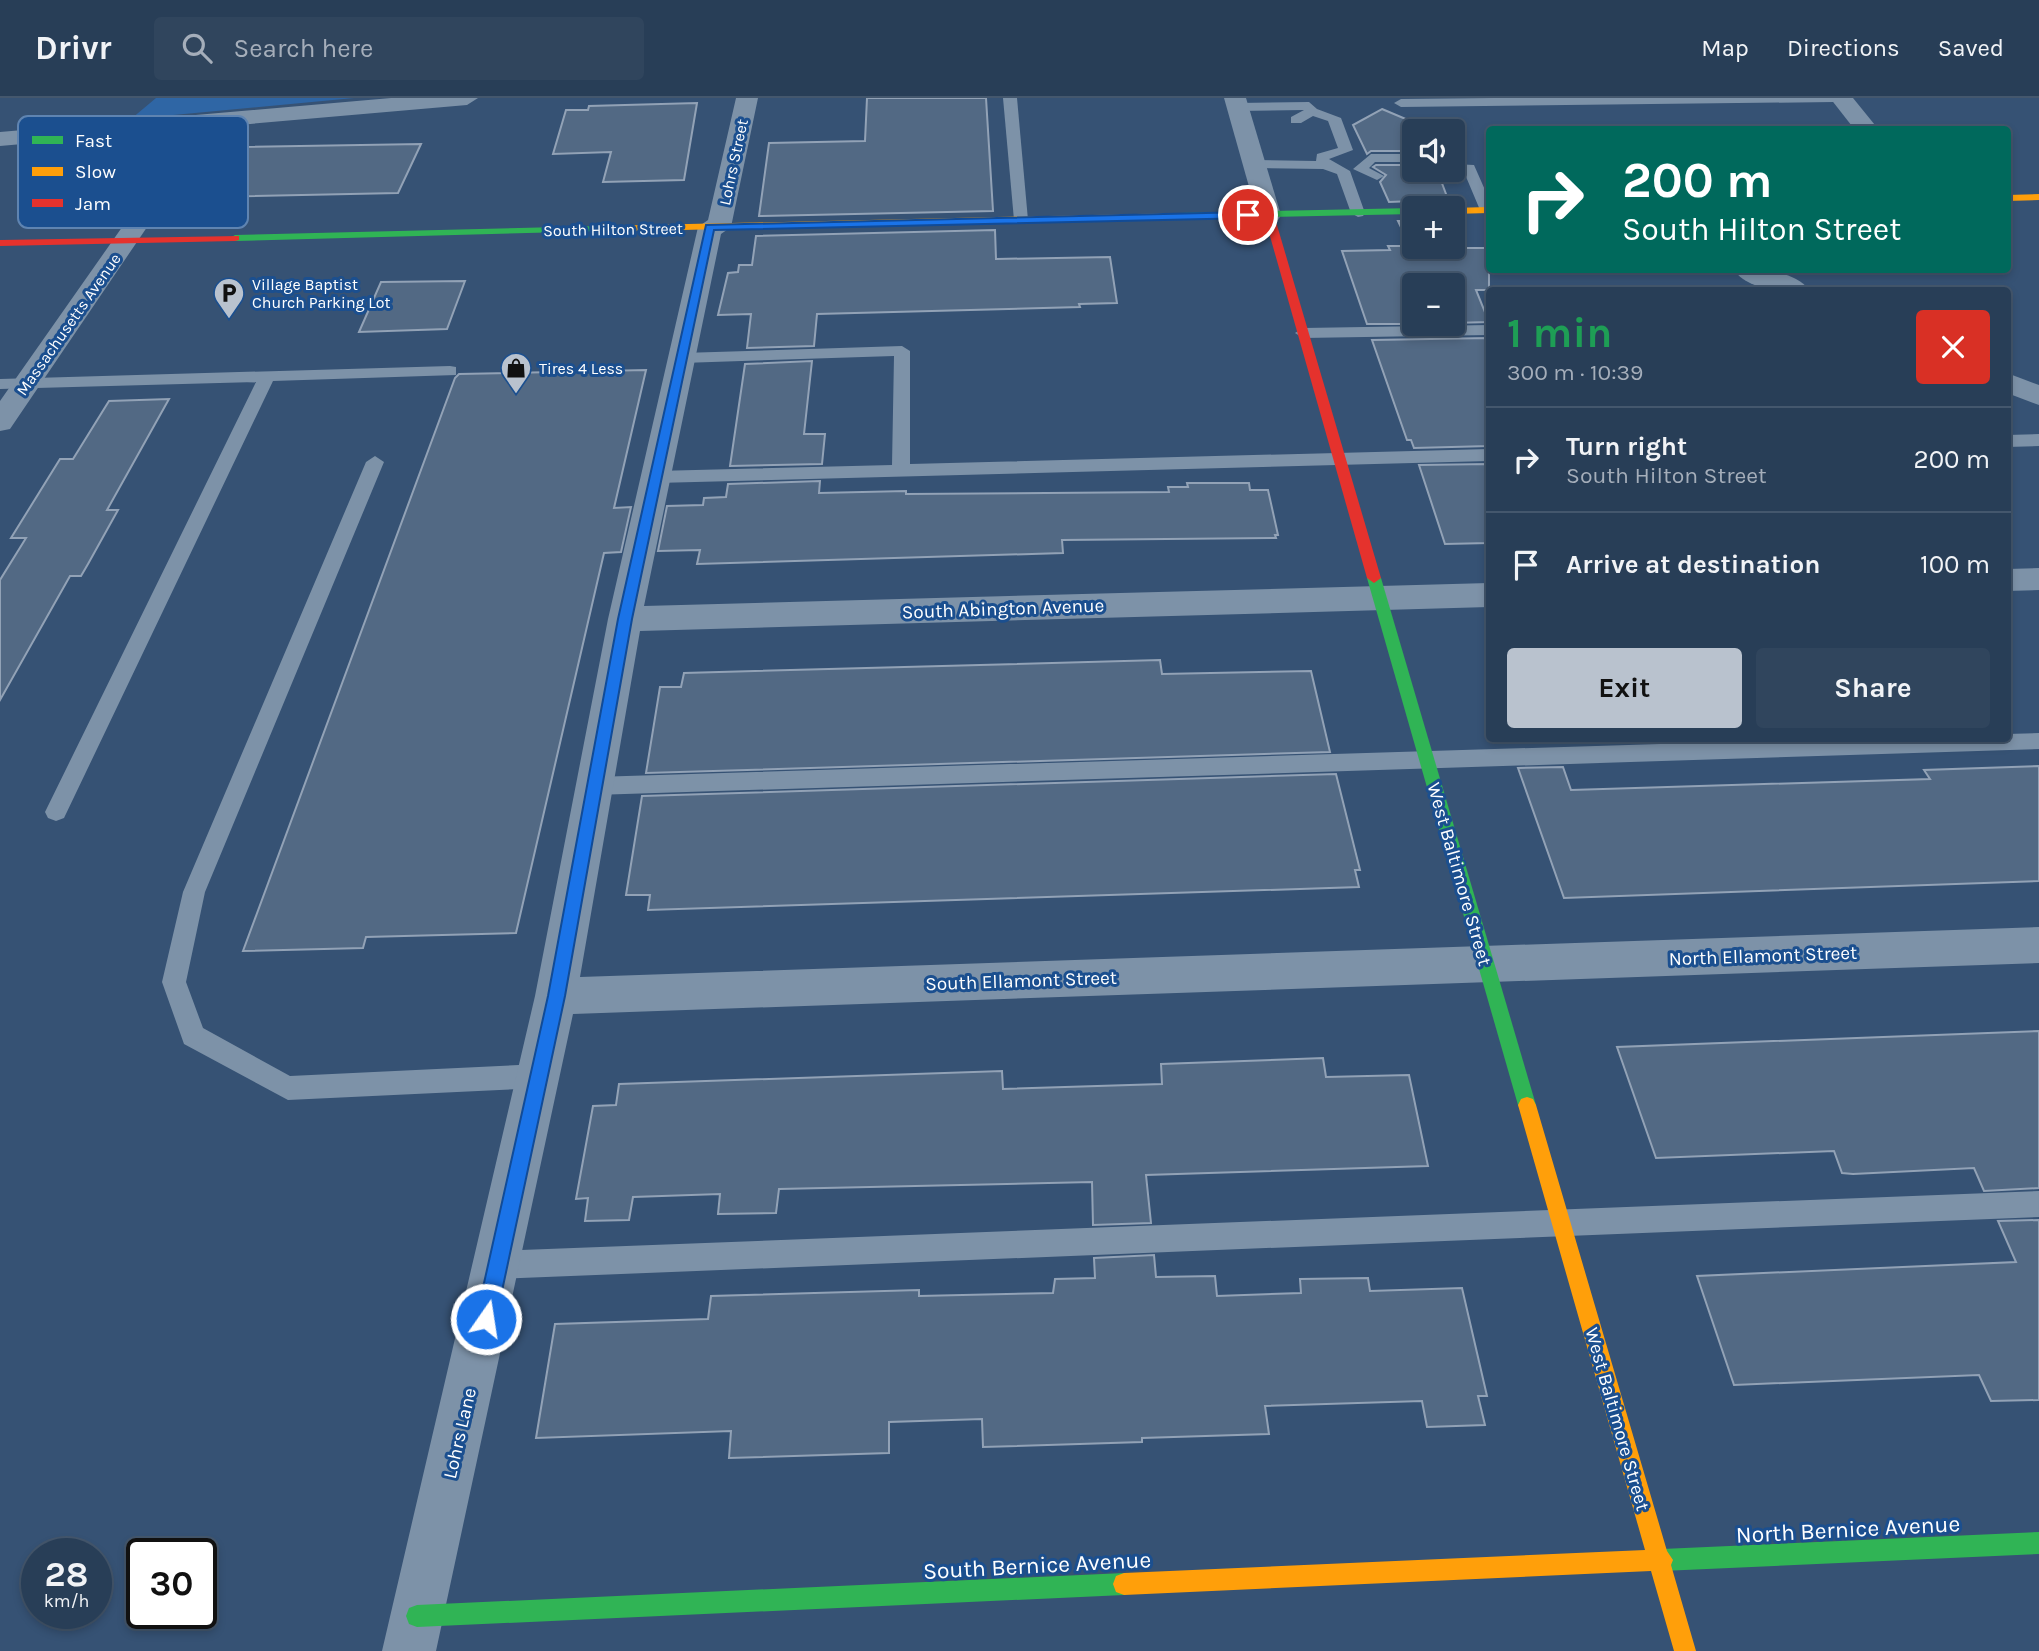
<!DOCTYPE html>
<html lang="en">
<head>
<meta charset="utf-8">
<style>
	:root { --surface:#283e57; --page:#30455d; --text:#f1f3f6; --muted:#a5aeba; --line:#44576d; --accent:#b9c2ce }
	body { margin:0; font-family:Karla,sans-serif; background:var(--page); color:var(--text); height:100vh; display:flex; flex-direction:column; font-size:26px; white-space:nowrap }
	* { box-sizing:border-box; margin:0 }
	p { font-size:23px; color:var(--muted) }
	.icon { flex:none; width:38px; height:38px; fill:none; stroke:currentColor; stroke-width:2; stroke-linecap:round; stroke-linejoin:round }
	.map { position:relative; flex:1; overflow:hidden }
	.drawer { position:absolute; left:1486px; top:189px; width:525px; height:455px; display:flex; flex-direction:column; background:var(--surface); border-radius:7px; box-shadow:0 4px 10px #0003,0 0 0 2px var(--line) }
	.drawer>* { flex:none }
	.hud { position:absolute; left:1486px; top:28px; width:525px; height:147px; border-radius:7px; box-shadow:0 4px 10px #0003,0 0 0 2px var(--line); background:#00695c; color:#fff; overflow:hidden }
	.buttons { position:absolute; left:1402px; top:21px; display:grid; gap:14px }
	.buttons a { display:grid; place-items:center; width:63px; height:63px; border-radius:7px; background:var(--surface); box-shadow:0 4px 10px #0003,0 0 0 2px var(--line); font-size:35px }
	.speed { position:absolute; left:21px; top:1440px; display:flex; gap:14px; font-size:35px; font-weight:700; text-align:center }
	.speed>* { display:grid; place-content:center; width:91px; height:91px; border-radius:50%; background:var(--surface); box-shadow:0 4px 10px #0003,0 0 0 2px var(--line); line-height:1 }
	.speed small { font-size:18px; font-weight:400 }
	.speed .limit { border:4px solid #111; border-radius:10px; background:#fff; color:#111 }
	.pin { position:absolute; display:grid; place-items:center; width:60px; height:60px; color:#fff; margin:-30px; border:4px solid #fff; border-radius:50%; box-shadow:0 2px 7px #0007 }
	.me { position:absolute; width:77px; margin:-38px; rotate:13deg; stroke-linejoin:round; filter:drop-shadow(0 0 5px #0008) }
	.turn { display:flex; align-items:center; gap:24px; height:147px; padding:0 21px; font-size:32px }
	.turn .icon { width:91px; height:91px; stroke-width:2.5 }
	.turn b { display:block; font-size:49px; line-height:60px }
	.round { display:grid; place-items:center; flex:none; width:74px; height:74px; border-radius:7px; background:var(--page) }
	.head { display:flex; align-items:center; justify-content:space-between; height:119px; padding:0 21px }
	h1 { font-size:42px; font-weight:700; line-height:52px; color:#1e9e55 }
	.cta { display:flex; gap:14px; margin-top:auto; padding:14px 21px }
	.cta a { flex:1; height:80px; border-radius:7px; background:var(--accent); color:#111; font-size:28px; font-weight:700; line-height:80px; text-align:center }
	.cta a+a { background:var(--page); color:var(--text) }
	ul { padding:0; list-style:none }
	li { display:flex; align-items:center; gap:21px; height:105px; padding:0 21px; border-top:2px solid var(--line) }
	li div { flex:1 }
	li b { display:block; font-size:26px }
	li em { font-style:normal }
	header { display:flex; align-items:center; gap:42px; box-sizing:border-box; height:98px; padding:0 35px; background:var(--surface); border-bottom:2px solid var(--line) }
	header strong { font-size:33px }
	nav { display:flex; gap:38px; margin-inline-start:auto; font-size:24px }
	.search { width:490px; height:63px; background:var(--page); display:flex; align-items:center; gap:18px; box-sizing:border-box; padding:0 24px; border-radius:7px; color:var(--muted); font-size:26px }
	.map>svg:first-child { display:block }
</style>
</head>
<body>
<header>
<strong>Drivr</strong>
<div class="search"><svg class="icon" aria-label="search" viewBox="0 0 24 24"><circle cx="10" cy="10" r="6"/><path d="M15 15l6 6"/></svg>Search here</div>
<nav><a>Map</a><a>Directions</a><a>Saved</a></nav>
</header>
<div class="map">
<svg width="2039" height="1553" viewBox="0 0 2039 1553">
	<rect width="100%" height="100%" fill="#365274"/>
	<path fill="#2f66a5" d="M156 0H354L131 21Z"/>
	<g fill="#526984" stroke="#92a2b6" stroke-width="2">
		<path d="M867 0H986L993 113 759 118 769 45 865 43Z"/>
		<path d="M697 5 684 82 603 84 611 54 553 56 566 12H588L589 8Z"/>
		<path d="M1382 11 1420 27 1422 33H1414V53H1371L1367 56 1353 27Z"/>
		<path d="M421 46 398 95 213 99 218 93H211L237 49Z"/>
		<path d="M1376 67H1414V72H1437L1449 104 1439 110H1427L1414 103 1389 104 1380 84 1386 77 1373 69Z"/>
		<path d="M1398 123H1414V149H1452V123H1455L1466 150H1489V192H1476L1489 224 1452 225V187H1414V226H1367L1342 153 1390 152 1388 148H1410Z"/>
		<path d="M995 132 996 161 1110 159 1117 205 1079 206 1080 209 817 216 814 248 747 250 751 216 718 217 728 175 738 174 739 167H752L756 138Z"/>
		<path d="M465 183 447 231 359 234 381 184Z"/>
		<path d="M1489 240V348L1414 350 1411 342H1407L1372 242Z"/>
		<path d="M812 263 804 336H825L822 366 730 368 745 266Z"/>
		<path d="M646 272 614 410 631 409 621 454 604 455 516 835 366 839 363 850 243 853 455 280 459 276Z"/>
		<path d="M169 301 107 412H118L88 466 81 478H70L0 602V482L26 440H11L60 361H73L109 303Z"/>
		<path d="M1489 366V445L1445 446 1419 367Z"/>
		<path d="M820 383 819 395 906 393V396L1169 394 1168 389H1188L1187 385H1249L1250 392H1268L1278 437H1275L1276 440 1062 442 1063 455 697 466 700 452 658 453 667 408 703 407 704 400 726 399 728 386Z"/>
		<path d="M1160 562 1162 576 1311 573 1330 654 646 675 660 589H681L684 575Z"/>
		<path d="M2039 668V783L1564 800 1518 670 1563 669 1571 692 1930 681 1924 672Z"/>
		<path d="M1336 676 1360 772H1355L1359 789 648 812 650 797H626L642 698Z"/>
		<path d="M2039 933V1090L1984 1093 1974 1070 1853 1076 1842 1075 1834 1053 1656 1060 1617 949Z"/>
		<path d="M1323 960 1326 979 1409 977 1428 1068 1146 1077 1151 1125 1093 1127 1092 1084 779 1091 776 1115 718 1116 720 1096 633 1099 629 1122 585 1123 588 1100 576 1101 593 1008 616 1007 619 986 1002 973 1003 991 1162 986 1161 966Z"/>
		<path d="M2039 1122V1302L1991 1303 1979 1277 1734 1287 1697 1178 2016 1164 1998 1123Z"/>
		<path d="M1154 1157 1156 1179 1215 1178 1217 1198 1301 1195 1300 1181 1368 1180 1370 1193 1462 1190 1487 1298H1478L1485 1327 1427 1329 1422 1303 1265 1308 1269 1336 1142 1340V1344L983 1349 982 1321 889 1324V1355L729 1360 731 1333 536 1340 555 1226 708 1221 711 1198 919 1192V1198L1053 1195 1055 1181 1095 1180 1094 1160Z"/>
	</g>
	<g fill="none" stroke-linecap="round" stroke-linejoin="round">
		<g fill="#7d92a8" fill-rule="evenodd">
			<path d="M1003 0H1017L1028 122 1021 126 1014 122Z"/>
			<path d="M1493 0H1841L1834 4 1401 9 1394 5 1401 1Z"/>
			<path d="M1309 4 1317 11 1341 20 1353 52 1329 61 1350 73 1365 115 1363 118 1358 119 1351 115 1337 76 1323 71 1254 70 1247 66 1254 62 1316 63 1317 56 1338 50 1328 23 1313 18 1301 25H1291V19L1304 12 1237 13 1230 9 1237 5Z"/>
			<path d="M1414 56V64H1375L1369 70 1384 78 1377 82 1353 71 1371 56Z"/>
			<path d="M1452 66 1474 67 1489 101V116L1480 112 1464 74 1447 73 1452 72Z"/>
			<path d="M1489 227V237L1303 240 1295 235 1303 230Z"/>
			<path d="M902 248 910 253V366L1489 351V363L656 385 647 379 656 373 892 367 894 258 682 265 674 260 682 255Z"/>
			<path d="M450 268 456 269V277L273 283 64 720 56 723 48 720 45 714 256 284 0 291V281Z"/>
			<path d="M2039 336V348L2007 349V337Z"/>
			<path d="M375 358 384 364 205 794 186 884 203 930 290 978 540 966 549 970 553 978 549 986 540 990 288 1002 184 946 162 884 183 794 366 364Z"/>
			<path d="M2039 635V651L594 697 586 694 583 688 586 682 594 679 1851 640H2007V636Z"/>
			<path d="M2039 1093V1119L498 1181 488 1177 484 1167 488 1157 498 1153Z"/>
		</g>
		<g fill="#7d92a8" fill-rule="evenodd">
			<path d="M391 0H478L467 7 215 29 10 331 0 333V303L191 31 0 48V34Z"/>
			<path d="M736 0H758L731 129 721 136 644 508 1489 485V509L640 533 580 879 2039 829V865L573 916 436 1553H382L535 898 608 521 698 129 708 122Z"/>
			<path d="M1224 0H1246L1281 117 1278 122H1260L1257 117Z"/>
			<path d="M1830 0H1853L1879 32H1855Z"/>
			<path d="M1734 172C1756 170 1795 172 1809 192 1787 194 1748 193 1734 172Z"/>
			<path d="M2007 275 2039 287V307L2007 295Z"/>
			<path d="M2039 470V492L2007 493V471Z"/>
		</g>
		<g fill="#30b455" fill-rule="evenodd">
			<path d="M1414 110V116L1179 121 1174 118 1179 115Z"/>
			<path d="M601 128 605 129V133L235 143 230 140 235 137Z"/>
			<path d="M1374 475 1381 480 1536 1007 1533 1013 1527 1015 1521 1013 1518 1007 1367 480Z"/>
			<path d="M2039 1434V1456L1662 1473 1654 1470 1651 1462 1654 1454 1662 1451Z"/>
			<path d="M1124 1475 1132 1478 1135 1486 1132 1494 1124 1497 417 1529 409 1526 406 1518 409 1510 417 1507Z"/>
		</g>
		<g fill="#ff9f0a" fill-rule="evenodd">
			<path d="M2039 96V102L2007 103V97Z"/>
			<path d="M1489 109V115L1452 116 1451 110Z"/>
			<path d="M1179 115 1183 116V120L601 134 596 131 601 128Z"/>
			<path d="M1527 999 1533 1001 1536 1007 1667 1453 1673 1462 1671 1467 1696 1553H1674L1651 1473 1124 1497 1116 1494 1113 1486 1116 1478 1124 1475 1645 1452 1518 1007 1521 1001Z"/>
		</g>
		<g fill="#e5322d" fill-rule="evenodd">
			<path d="M1269 114 1274 117 1381 480 1374 485 1367 480 1264 117Z"/>
			<path d="M239 138V142L235 143 0 148V142Z"/>
		</g>
	</g>
	<path fill="#1a73e8" stroke="#114b97" stroke-width="2" d="M1248 114 1254 117 1252 120 714 132 632 521 565 898 496 1221 493 1228 486 1231 479 1228 476 1221 548 898 618 521 706 127Z"/>
	<defs>
		<g id="parking-pin" transform="scale(1.575)"><path d="M0 17L-7.5 6A9.5 9.5 0 1 1 7.5 6Z" fill="#b9c2ce" stroke="#1b4f8f"/><path d="M-3.5-5.5H1a3.5 3.5 0 0 1 0 7H-1V5.5H-3.5ZM-1-3.4V-.6H.8a1.4 1.4 0 0 0 0-2.8Z" fill="#111"/></g>
		<g id="shop-pin" transform="scale(1.575)"><path d="M0 17L-7.5 6A9.5 9.5 0 1 1 7.5 6Z" fill="#b9c2ce" stroke="#1b4f8f"/><path d="M-5-2.5h2.3a2.7 3.5 0 0 1 5.4 0H5L5.5 6h-11ZM-1.5-2.5h3a1.5 2.3 0 0 0-3 0Z" fill="#111"/></g>
	</defs>
	<g fill-rule="evenodd">
		<use href="#parking-pin" x="229" y="195"/>
		<use href="#shop-pin" x="516" y="270"/>
	</g>
	<g text-anchor="middle" stroke-width="6" stroke-linejoin="round" paint-order="stroke">
		<g font-size="16" fill="#fff" stroke="#1b4f8f">
			<text transform="translate(733 64) rotate(-78)" y="6">Lohrs Street</text>
			<text transform="translate(613 131) rotate(-1)" y="6">South Hilton Street</text>
			<text transform="translate(68 226) rotate(-55)" y="6">Massachusetts Avenue</text>
		</g>
		<g font-size="16" fill="#fff" stroke="#1b4f8f" text-anchor="start">
			<text x="252" y="192">Village Baptist<tspan x="252" dy="18">Church Parking Lot</tspan></text>
			<text x="539" y="276">Tires 4 Less</text>
		</g>
		<g font-size="19" fill="#fff" stroke="#1b4f8f">
			<text transform="translate(1003 510) rotate(-2)" y="7">South Abington Avenue</text>
			<text transform="translate(1460 776) rotate(74)" y="7">West Baltimore Street</text>
			<text transform="translate(1763 857) rotate(-2)" y="7">North Ellamont Street</text>
			<text transform="translate(1021 882) rotate(-2)" y="7">South Ellamont Street</text>
			<text transform="translate(1618 1321) rotate(74)" y="7">West Baltimore Street</text>
			<text transform="translate(459 1335) rotate(-77)" y="7">Lohrs Lane</text>
		</g>
		<g font-size="23" fill="#fff" stroke="#1b4f8f">
			<text transform="translate(1848 1431) rotate(-3)" y="8">North Bernice Avenue</text>
			<text transform="translate(1037 1467) rotate(-3)" y="8">South Bernice Avenue</text>
		</g>
	</g>
	<rect x="18" y="18" width="230" height="112" rx="10" fill="#1b4f8f" stroke="#5f84b1" stroke-width="2"/>
	<rect x="32" y="38" width="31" height="8" fill="#30b455"/>
	<rect x="32" y="69" width="31" height="9" fill="#ff9f0a"/>
	<rect x="32" y="101" width="31" height="8" fill="#e5322d"/>
	<g font-size="19" fill="#fff">
		<text x="75" y="49">Fast</text>
		<text x="75" y="80">Slow</text>
		<text x="75" y="112">Jam</text>
	</g>
</svg>
<div class="buttons">
<a><svg class="icon" aria-label="sound" viewBox="0 0 24 24"><path d="M4 9h4l5-4v14l-5-4H4zM17 9q2 3 0 6"/></svg></a>
<a>+</a>
<a>−</a>
</div>
<div class="speed"><div>28<small>km/h</small></div><div class="limit">30</div></div>
<div class="pin" style="left:1248px;top:117px;background:#d93025"><svg class="icon" aria-label="arrive" viewBox="0 0 24 24"><path d="M6 21V4h12l-3 4 3 4H6"/></svg></div>
<svg class="me" style="left:486px;top:1221px" viewBox="-20 -20 40 40"><circle r="17" fill="#1a73e8" stroke="#fff" stroke-width="3"/><path d="M0-11L8 9 0 5-8 9z" fill="#fff"/></svg>
<div class="hud">
<div class="turn"><svg class="icon" aria-label="right" viewBox="0 0 24 24"><path d="M7 20v-9h11M14 6l5 5-5 5"/></svg><div><b>200 m</b>South Hilton Street</div></div>
</div>
<section class="drawer">
<div class="head"><div><h1>1 min</h1><p>300 m · 10:39</p></div><a class="round" style="background:#d93025;color:#fff"><svg class="icon" aria-label="close" viewBox="0 0 24 24"><path d="M6 6l12 12M18 6L6 18"/></svg></a></div>
<ul>
<li><svg class="icon" aria-label="right" viewBox="0 0 24 24"><path d="M7 20v-9h11M14 6l5 5-5 5"/></svg><div><b>Turn right</b><p>South Hilton Street</p></div><em>200 m</em></li>
<li><svg class="icon" aria-label="arrive" viewBox="0 0 24 24"><path d="M6 21V4h12l-3 4 3 4H6"/></svg><div><b>Arrive at destination</b></div><em>100 m</em></li>
</ul>
<div class="cta"><a>Exit</a><a>Share</a></div>
</section>
</div>
</body>
</html>
